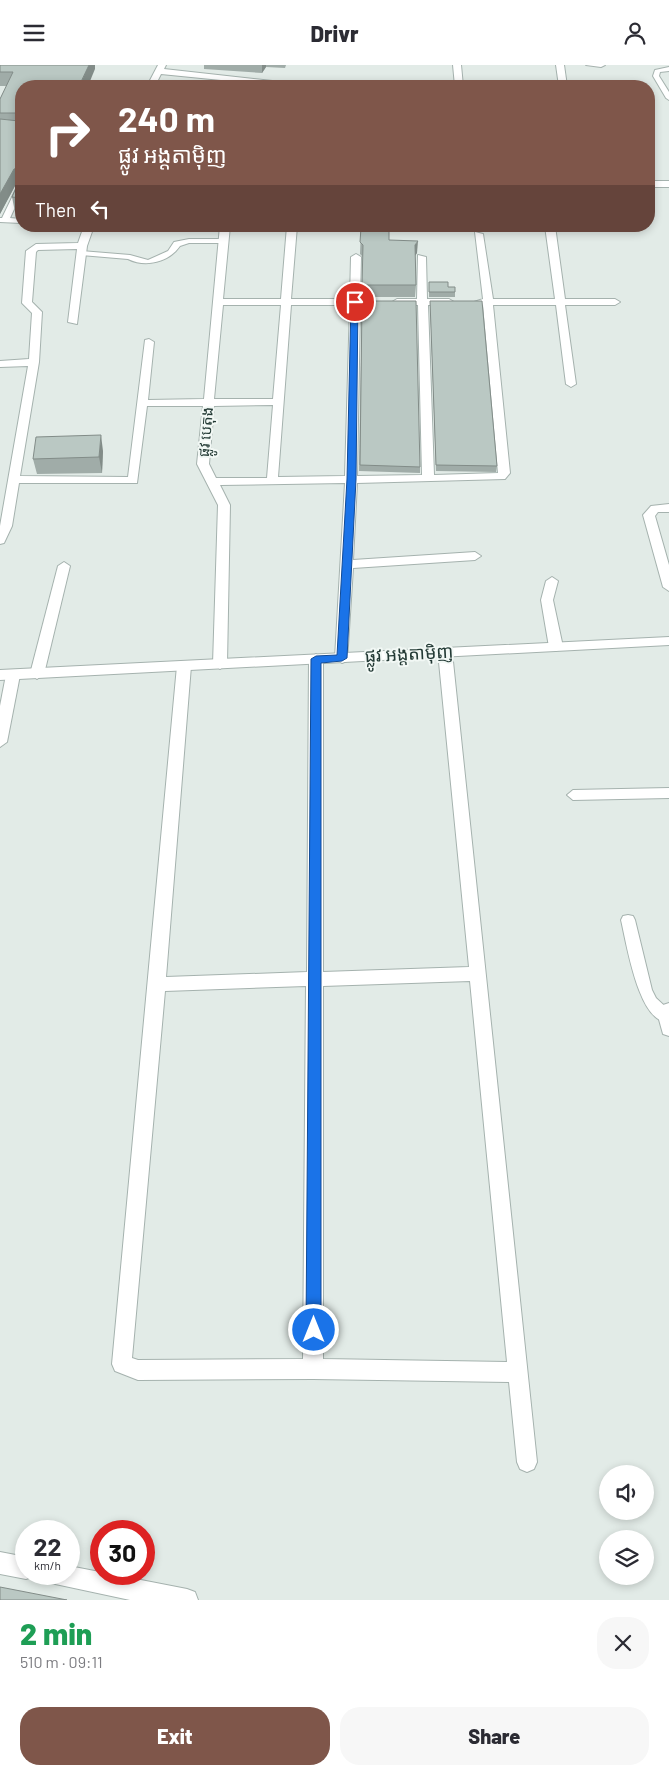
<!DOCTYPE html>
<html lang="en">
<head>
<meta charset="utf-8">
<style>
	:root { --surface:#fff; --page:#f7f7f7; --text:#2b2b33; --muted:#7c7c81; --accent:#7f564a }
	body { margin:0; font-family:Barlow,"Noto Sans Khmer",sans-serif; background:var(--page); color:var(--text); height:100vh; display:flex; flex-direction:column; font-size:19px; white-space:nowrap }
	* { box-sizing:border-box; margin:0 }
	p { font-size:16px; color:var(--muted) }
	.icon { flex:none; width:28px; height:28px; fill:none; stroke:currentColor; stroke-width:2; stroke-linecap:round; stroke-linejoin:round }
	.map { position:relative; height:1535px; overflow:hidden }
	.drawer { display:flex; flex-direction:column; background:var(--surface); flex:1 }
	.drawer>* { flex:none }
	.banner { position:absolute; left:15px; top:15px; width:640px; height:152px; border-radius:20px; box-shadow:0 2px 8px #0003; background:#7f564a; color:#fff; overflow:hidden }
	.fabs { position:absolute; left:599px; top:1400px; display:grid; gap:10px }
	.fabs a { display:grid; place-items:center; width:55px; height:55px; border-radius:50%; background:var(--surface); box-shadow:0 2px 8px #0003; font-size:25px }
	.speed { position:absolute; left:15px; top:1455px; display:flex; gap:10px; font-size:25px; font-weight:700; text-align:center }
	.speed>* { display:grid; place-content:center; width:65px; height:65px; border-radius:50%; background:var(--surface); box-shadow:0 2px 8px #0003; line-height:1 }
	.speed small { font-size:12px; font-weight:400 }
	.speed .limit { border:8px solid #d22; background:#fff; color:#111 }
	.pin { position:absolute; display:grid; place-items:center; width:42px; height:42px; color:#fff; margin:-21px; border:2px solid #fff; border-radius:50%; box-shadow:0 1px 5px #0007 }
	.me { position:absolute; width:55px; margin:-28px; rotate:0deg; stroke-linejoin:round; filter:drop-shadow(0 0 4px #0008) }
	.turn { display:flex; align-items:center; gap:18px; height:105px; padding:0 20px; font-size:22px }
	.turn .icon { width:65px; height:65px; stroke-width:2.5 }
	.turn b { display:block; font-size:35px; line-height:42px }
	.then { display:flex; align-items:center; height:48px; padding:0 20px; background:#0003; gap:10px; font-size:19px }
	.round { display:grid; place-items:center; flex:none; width:52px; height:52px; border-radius:20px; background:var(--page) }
	.headline { display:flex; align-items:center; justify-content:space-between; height:85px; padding:0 20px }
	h1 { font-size:30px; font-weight:800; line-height:38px; color:#1e9e55 }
	.cta { display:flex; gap:10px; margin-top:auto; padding:10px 20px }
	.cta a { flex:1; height:58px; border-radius:20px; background:var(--accent); color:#fff; font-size:20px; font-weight:800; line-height:58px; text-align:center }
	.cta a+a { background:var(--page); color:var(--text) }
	header { display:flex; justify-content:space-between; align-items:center; height:65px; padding:0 20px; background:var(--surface); font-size:22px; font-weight:800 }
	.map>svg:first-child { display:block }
</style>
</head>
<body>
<header><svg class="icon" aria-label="menu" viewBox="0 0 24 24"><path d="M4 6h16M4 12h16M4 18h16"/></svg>Drivr<svg class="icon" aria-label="person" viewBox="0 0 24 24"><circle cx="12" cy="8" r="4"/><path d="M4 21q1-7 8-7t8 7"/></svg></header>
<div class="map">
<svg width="669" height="1535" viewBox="0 0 669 1535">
	<rect width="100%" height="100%" fill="#e2ebe7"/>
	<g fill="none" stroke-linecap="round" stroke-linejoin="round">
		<g stroke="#a5b2ae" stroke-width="2">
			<g id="service">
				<path d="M669 2V6L660 7 659 11 669 27V35L666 33 653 11 655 5Z"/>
				<path d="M18 120H21V129L10 153 21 154V158L0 157V153H2Z"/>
				<path d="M189 174H223L227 176 223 178H189L180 181C169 197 146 203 128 194L81 190 77 188 81 186 130 190 148 195 168 186 174 177Z"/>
				<path d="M669 723V733L573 735 567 730 573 725Z"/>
				<path d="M628 850 633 851 635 855 652 925 656 933 669 945V956C639 962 626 875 621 855L623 851Z"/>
			</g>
		</g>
		<g stroke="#a5b2ae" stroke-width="2">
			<g id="minor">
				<path d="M158 0H166L164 4 300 19 304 21H280L161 9 155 21H147Z"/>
				<path d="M453 0H461L463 21H455Z"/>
				<path d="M556 0H564L567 21H559Z"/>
				<path d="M586 0H605L601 2Z"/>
				<rect x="649" y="116" width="20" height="6"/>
				<path d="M84 161H94L87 181 77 259 68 257 77 184 38 185 36 187 32 237 42 247 39 297 20 411 128 412 145 275 149 274 154 277 148 335 204 334 220 161H230L223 234H281L287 161H297L291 234H350L351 192 356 189 361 192 360 234 369 237 360 240 357 411 422 410 418 240H397L392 237 397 234H417L418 190 426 192 427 234H449L454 237 449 240H428L434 410 498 408 483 240 474 237 483 234 475 167 483 169 493 234H555L545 161H555L565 234H615L620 237 615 240H565L576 319 571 322 566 319 556 240H493L510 408 505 414 357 418 353 495 475 487 481 491 475 495 353 503 347 596 342 598 335 593 345 418 220 420 230 440 227 599 220 604 213 599 218 440 197 399 203 341H147L137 418H19L12 461 4 478 0 479V461L28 301 0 302V296L29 294 32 248 22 238 26 186 36 179 78 178ZM223 240H281L273 334H214ZM291 240H350L345 411 278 412ZM273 340 267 413H216L209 399 214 341Z"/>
				<path d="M669 439V447H658L655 451 669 500V526L663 522 643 450 651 441Z"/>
				<path d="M64 497 70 501 44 609 37 614 30 609 58 501Z"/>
				<path d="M552 512 558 516 553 535 563 582 556 586 549 582 541 535 546 516Z"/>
				<path d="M445 582 452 587 537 1397 534 1404 527 1407 520 1404 517 1397 509 1317 313 1314 138 1315 115 1306 112 1299 177 601 184 596 191 601 166 912 307 907 309 594 316 589 323 594V907L469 902 438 587ZM470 916 507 1297 323 1294V921ZM306 921 303 1294 138 1295 132 1293 165 926Z"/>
				<path d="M13 605 20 610 7 677 0 682V641L6 610Z"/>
				<path d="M669 938V971L663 969 658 951 663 940Z"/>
				<path d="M0 1487 26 1492V1509H35L34 1511 26 1514 0 1509Z"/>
				<path d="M69 1501 187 1524 195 1527 198 1535H130L46 1517 43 1509H69Z"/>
			</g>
		</g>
		<g stroke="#a5b2ae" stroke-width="2">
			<path id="tertiary" d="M669 572V580L0 615V605Z"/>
		</g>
		<use href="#service" fill="#fff" fill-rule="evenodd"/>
		<use href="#minor" fill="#fff" fill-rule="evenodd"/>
		<use href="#tertiary" fill="#fff" fill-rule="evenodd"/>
	</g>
	<g fill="#a0aca8">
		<path d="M0 0H95V4L21 21V147H15L12 132 18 119H16L0 149V34L7 21H0Z"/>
		<path d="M204 0H286L285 3 266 2 262 8 204 4Z"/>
		<path d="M361 163 417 188 415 191 416 220 415 232H362L363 192 360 189Z"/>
		<path d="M429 217 448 222 455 227V232H429Z"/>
		<path d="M362 236 420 402V408L359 406Z"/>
		<path d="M430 236 497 401 496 407 436 406Z"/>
		<path d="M103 386 102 408 37 409 33 394Z"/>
	</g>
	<g fill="#828c88">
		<path d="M89 0H95V4L88 21H79Z"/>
		<path d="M262 0H266V2L262 8Z"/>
		<path d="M18 103 21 118 16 119 0 149V129L14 104Z"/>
		<path d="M418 176 417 188 414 192 415 180Z"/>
		<path d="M101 370 103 386 102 408 99 392Z"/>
	</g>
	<g fill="#bac8c3" stroke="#828c88">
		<path d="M0 0H89L79 21H21V133L12 132 20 114 18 103 14 104 0 129V54L19 56 20 48H0V34L13 7H0Z"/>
		<path d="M365 161H389V175L418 176 415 180 416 220H362L363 180 360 177 361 163Z"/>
		<path d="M429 217H448V222H455V227H429Z"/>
		<path d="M362 236H416L420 402 360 400Z"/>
		<path d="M430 236H482L497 401 436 400Z"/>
		<path d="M101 370 99 392 33 394 36 372Z"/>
		<path d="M0 1522 67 1535H0Z"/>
	</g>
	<path fill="#1a73e8" stroke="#114b97" d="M355 235 358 237 356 414 347 593 342 596 321 598V1265L319 1270 314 1272 308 1270 306 1265 311 594 316 591 337 590 347 414 351 237Z"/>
	<g text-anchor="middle" stroke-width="4" stroke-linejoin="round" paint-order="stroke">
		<g font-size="15" fill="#233a35" stroke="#f2f8f5">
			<text transform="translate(206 367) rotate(-85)" y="5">ផ្លូវ បេតុង</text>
		</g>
		<g font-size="18" fill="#233a35" stroke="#f2f8f5">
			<text transform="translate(409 589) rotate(-3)" y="6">ផ្លូវ អង្តតាម៉ិញ</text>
		</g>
	</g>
</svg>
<div class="fabs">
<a><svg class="icon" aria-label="sound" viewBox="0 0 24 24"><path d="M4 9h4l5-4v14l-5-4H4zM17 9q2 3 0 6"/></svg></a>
<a><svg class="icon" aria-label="layers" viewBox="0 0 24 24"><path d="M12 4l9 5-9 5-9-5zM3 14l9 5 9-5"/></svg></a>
</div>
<div class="speed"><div>22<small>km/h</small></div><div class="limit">30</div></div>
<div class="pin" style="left:355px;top:237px;background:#d93025"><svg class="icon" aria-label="arrive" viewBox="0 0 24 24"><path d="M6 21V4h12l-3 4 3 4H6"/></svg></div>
<svg class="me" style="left:314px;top:1265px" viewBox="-20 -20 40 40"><circle r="17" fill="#1a73e8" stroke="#fff" stroke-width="3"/><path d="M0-11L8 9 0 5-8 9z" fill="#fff"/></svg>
<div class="banner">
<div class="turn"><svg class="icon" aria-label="right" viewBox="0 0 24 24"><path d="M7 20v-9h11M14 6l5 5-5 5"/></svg><div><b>240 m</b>ផ្លូវ អង្តតាម៉ិញ</div></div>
<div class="then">Then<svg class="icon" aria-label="left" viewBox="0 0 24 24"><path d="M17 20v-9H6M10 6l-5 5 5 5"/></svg></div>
</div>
</div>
<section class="drawer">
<div class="headline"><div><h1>2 min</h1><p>510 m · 09:11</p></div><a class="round"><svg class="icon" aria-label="close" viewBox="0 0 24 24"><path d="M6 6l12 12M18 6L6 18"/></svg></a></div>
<div class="cta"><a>Exit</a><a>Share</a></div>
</section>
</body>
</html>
